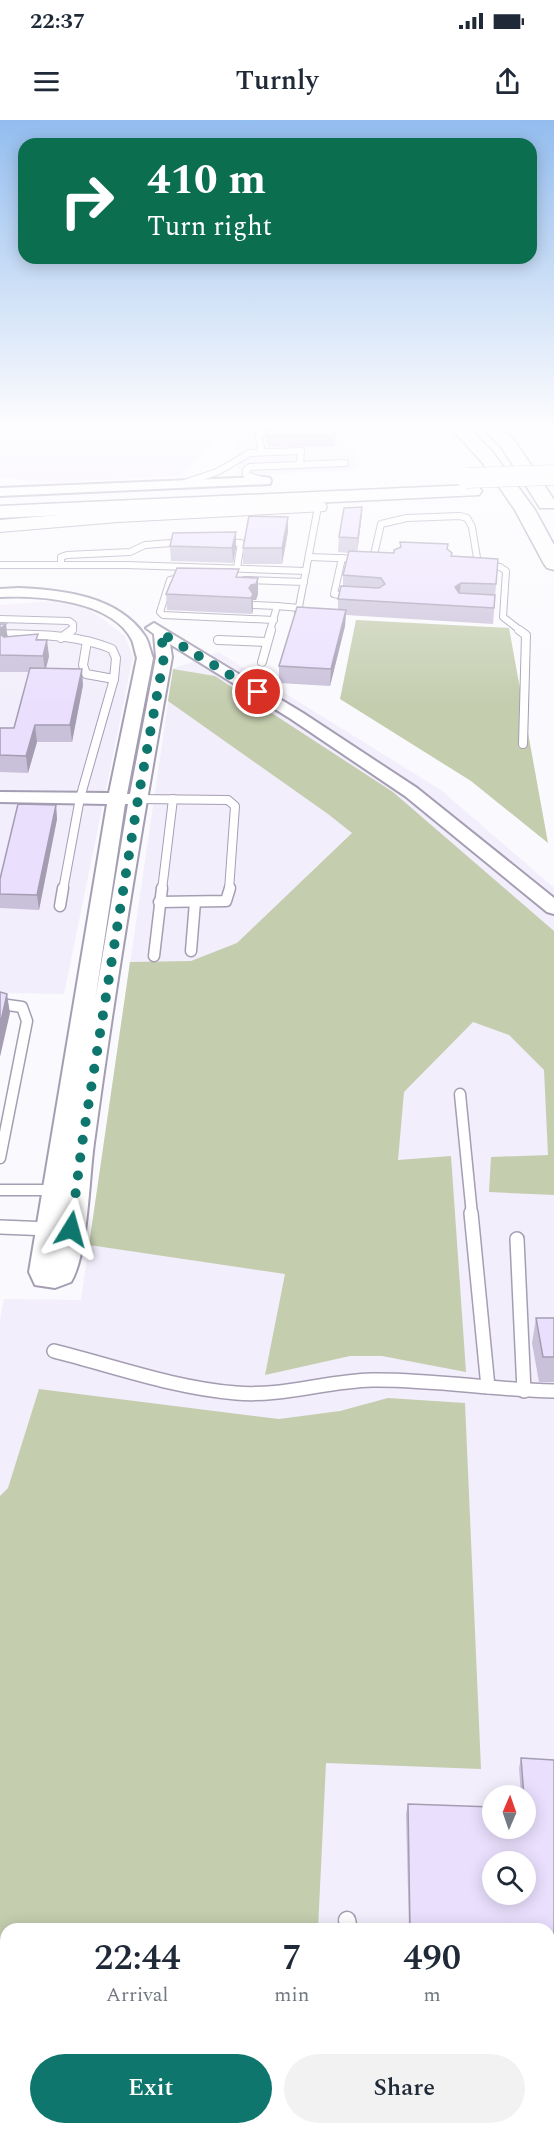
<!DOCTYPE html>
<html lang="en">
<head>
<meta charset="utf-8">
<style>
	:root { --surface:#fff; --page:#f2f2f3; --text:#1f2937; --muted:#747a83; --accent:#0f766e }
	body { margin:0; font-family:Spectral,serif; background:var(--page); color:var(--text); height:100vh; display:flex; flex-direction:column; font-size:22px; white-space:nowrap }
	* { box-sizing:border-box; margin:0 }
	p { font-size:20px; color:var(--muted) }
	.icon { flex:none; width:33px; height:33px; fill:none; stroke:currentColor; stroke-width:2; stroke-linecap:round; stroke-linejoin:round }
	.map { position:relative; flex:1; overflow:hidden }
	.details { position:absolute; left:0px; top:1803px; width:555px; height:212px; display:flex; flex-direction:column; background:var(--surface); border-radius:18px 18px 0 0; box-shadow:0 3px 15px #0003 }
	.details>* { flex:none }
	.hud { position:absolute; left:18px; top:18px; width:519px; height:126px; border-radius:18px; box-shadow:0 3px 15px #0003; background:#0b6e4f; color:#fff; overflow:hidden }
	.needle { width:39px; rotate:2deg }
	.fabs { position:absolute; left:482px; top:1665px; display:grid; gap:12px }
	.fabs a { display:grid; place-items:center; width:54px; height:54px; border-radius:50%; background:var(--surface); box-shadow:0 3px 15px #0003; font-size:30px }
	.pin { position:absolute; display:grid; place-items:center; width:51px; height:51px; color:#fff; margin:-26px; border:3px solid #fff; border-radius:50%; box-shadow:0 2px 6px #0007 }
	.me { position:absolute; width:66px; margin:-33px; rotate:8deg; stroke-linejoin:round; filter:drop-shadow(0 0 4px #0008) }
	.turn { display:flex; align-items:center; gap:21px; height:126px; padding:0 30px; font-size:27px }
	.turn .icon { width:78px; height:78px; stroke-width:2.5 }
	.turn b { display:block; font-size:42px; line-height:51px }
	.eta { display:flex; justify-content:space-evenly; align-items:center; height:102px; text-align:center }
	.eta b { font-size:36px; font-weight:600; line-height:42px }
	.primary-button { display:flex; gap:12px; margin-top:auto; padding:12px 30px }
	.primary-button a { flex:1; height:69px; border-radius:36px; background:var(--accent); color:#fff; font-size:24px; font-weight:600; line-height:69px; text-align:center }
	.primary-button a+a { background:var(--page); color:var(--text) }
	.status { display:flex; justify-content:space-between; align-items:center; height:42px; padding:0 30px; background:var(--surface); direction:ltr }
	.status svg { height:16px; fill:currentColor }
	header { display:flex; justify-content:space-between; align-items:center; height:78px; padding:0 30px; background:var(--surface); font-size:27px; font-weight:600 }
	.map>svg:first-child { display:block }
</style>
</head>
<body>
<div class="status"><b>22:37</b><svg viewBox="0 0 49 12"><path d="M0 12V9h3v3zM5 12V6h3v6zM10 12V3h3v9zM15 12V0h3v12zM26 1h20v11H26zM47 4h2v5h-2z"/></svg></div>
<header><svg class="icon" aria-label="menu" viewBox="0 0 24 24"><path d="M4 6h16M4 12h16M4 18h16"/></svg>Turnly<svg class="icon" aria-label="share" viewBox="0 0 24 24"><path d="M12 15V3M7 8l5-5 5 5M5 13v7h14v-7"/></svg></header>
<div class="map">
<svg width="554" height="2014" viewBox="0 0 554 2014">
	<rect width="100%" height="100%" fill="#faf9fd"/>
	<g fill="#f2eefb" fill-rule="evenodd">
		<path d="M0 304H230L181 356 43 363 0 357Z"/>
		<path d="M345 305 359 349 239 356 234 315 241 309Z"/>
		<path d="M55 481 88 489 107 502 125 516 133 537 64 874 0 873V485Z"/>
		<path d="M218 532 441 670 554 768V2014H0V1201L4 1179 81 1180 173 549ZM492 1676H525V1708H492ZM492 1742H525V1774H492ZM6 1809H549V2008H6Z"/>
	</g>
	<g fill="#c4cdae">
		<path d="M356 500 509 508 548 723 471 661 340 579Z"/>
		<path d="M173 549 215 556 393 672 554 811V1075L489 1072 491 1037 548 1035 544 950 509 915 473 902 404 972 398 1040 451 1036 466 1252 382 1236H350L265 1255 285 1154 89 1125 130 842 191 841 237 823 352 713 328 694 168 581Z"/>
		<path d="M39 1269 279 1299 340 1291 388 1278 465 1283 481 1649 326 1643 318 1809H6V1838H0V1376L8 1368Z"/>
	</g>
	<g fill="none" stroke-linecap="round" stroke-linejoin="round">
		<g stroke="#a59eb3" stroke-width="8">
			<g id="service-far4">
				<path d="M262 332 258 314 278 310"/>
				<path d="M265 361 246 355V350L250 347 345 343"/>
				<path d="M184 363 217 352 250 333 301 331 300 344"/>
				<path d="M221 422 241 423 237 448"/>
				<path d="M309 437 361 439"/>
				<path d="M342 438 334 474 352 478"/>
				<path d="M373 439 381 404 407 398 460 396 467 398 472 407 478 444"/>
				<path d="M0 445H126L306 451"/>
				<path d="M61 445V437L67 435 130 432 145 425 185 422"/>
				<path d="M484 445 500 447 506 451 503 497 521 511"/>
				<path d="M185 457 170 460 160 492 163 495 274 500"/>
				<path d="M245 460 304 462"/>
				<path d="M254 485 277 486"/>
				<path d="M298 492 318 387"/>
				<path d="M0 499 69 501 73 504V509L70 511"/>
				<path d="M270 511 277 486 299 488"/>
			</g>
		</g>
		<g stroke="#a59eb3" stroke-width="10">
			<g id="service-far3">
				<path d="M519 510 526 515 523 624"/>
				<path d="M0 514C39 515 76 514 112 529L116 538 114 559 80 678 63 770"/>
				<path d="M61 518 72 510"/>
				<path d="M218 520 267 522"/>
				<path d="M87 521 83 545 86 554 114 559"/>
				<path d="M262 542 271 510"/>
				<path d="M138 679 228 680 235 686 229 770"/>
				<path d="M162 770 173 679"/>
			</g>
		</g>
		<g stroke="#a59eb3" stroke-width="13">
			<g id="service-far2">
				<path d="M159 782 226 781 230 768"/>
				<path d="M60 786 63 768"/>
				<path d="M191 831 195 782"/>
				<path d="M154 836 162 768"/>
				<path d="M0 884 22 887 27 901 0 1038"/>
				<path d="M460 974 472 1095"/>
				<path d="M0 1070H54"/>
			</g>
		</g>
		<g stroke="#a59eb3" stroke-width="16">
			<g id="service-far1">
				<path d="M471 1093 488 1267"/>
				<path d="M0 1107 50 1109"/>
				<path d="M517 1119 524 1271"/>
				<path d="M54 1231C114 1246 174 1268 236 1273 282 1277 326 1261 372 1260 433 1259 493 1270 554 1271"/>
			</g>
		</g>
		<g stroke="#a59eb3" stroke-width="19">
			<g id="service">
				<path d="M347 1800 349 1809"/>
				<path d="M549 1934H554"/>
				<path d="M311 2008V2014"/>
				<path d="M379 2008V2014"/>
				<path d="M481 2008V2014"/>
			</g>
		</g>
		<g stroke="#a59eb3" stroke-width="4">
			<g id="minor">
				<path d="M265 357 270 358 271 361 270 364 0 376V368Z"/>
				<path d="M19 468C63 470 118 476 145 516 149 522 150 531 153 538L127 674H130L156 537 154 514 146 508 154 503 303 593 417 668 554 778V794L547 792 405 676 291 599 170 524 172 537C143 699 116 861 94 1023 89 1058 88 1134 71 1162L55 1168 35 1165 29 1152 107 684 0 682V672L109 673 137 538C135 532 134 525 132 520 112 480 39 475 0 477V469ZM125 684H128L95 881Z"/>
			</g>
		</g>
		<g stroke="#a59eb3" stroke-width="2">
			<path id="secondary" d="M318 381 325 383 327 387 325 391 118 402 0 412V400L118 390Z"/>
		</g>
		<g stroke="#a59eb3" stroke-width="3">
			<g id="motorway">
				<path d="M447 304H466L494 334 535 390 554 425V450L547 448 544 444 515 390 482 342Z"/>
				<path d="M479 304H498L515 321 554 380V388H540L502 328Z"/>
				<path d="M472 365 479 367 482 371 479 375 0 398V386Z"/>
			</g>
		</g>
		<use href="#service-far4" stroke="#fff" stroke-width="6"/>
		<use href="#service-far3" stroke="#fff" stroke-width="8"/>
		<use href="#service-far2" stroke="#fff" stroke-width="10"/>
		<use href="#service-far1" stroke="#fff" stroke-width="13"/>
		<use href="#service" stroke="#fff" stroke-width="16"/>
		<use href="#minor" fill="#fff" fill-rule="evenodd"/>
		<use href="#secondary" fill="#fff" fill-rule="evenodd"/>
		<use href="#motorway" fill="#fff" fill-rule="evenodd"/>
		<g stroke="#a59eb3" stroke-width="21" stroke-linecap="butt">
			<path id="motorway-bridge" d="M466 358 554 355"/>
		</g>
		<use href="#motorway-bridge" stroke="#fff" stroke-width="20"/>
	</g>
	<g fill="#c9c1da">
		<path d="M265 306 302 307 335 315V326L268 327 265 317Z"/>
		<path d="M362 387 361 402 357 431 394 433 400 427V422L448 429 451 436 498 439 493 504 346 495 345 506 330 566 279 563V546L338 490V479L343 466V455L348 433 338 432 339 417Z"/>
		<path d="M236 412V428L233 443 171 441 170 426Z"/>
		<path d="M288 412 282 444H243V428Z"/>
		<path d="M258 458V474L256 480H253V490L252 494 167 490 166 474Z"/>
		<path d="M0 504 8 516 39 520 49 536 46 549 83 565 72 622H37L28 653 0 652V608H14L29 552H0Z"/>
		<path d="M56 685 57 699 39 790 0 788V759Z"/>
		<path d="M536 1198H554V1262H539L532 1223Z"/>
		<path d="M521 1638 554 1640V1893H549V1809H409L406 1694 408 1684 525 1708V1676H521L519 1648Z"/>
		<path d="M549 1936H554V2011L515 2009 549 2008Z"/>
	</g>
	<g fill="#a49db2">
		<path d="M362 387 361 402 357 433 358 418Z"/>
		<path d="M288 397V412L282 444V428Z"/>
		<path d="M236 412V428L233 443 232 428Z"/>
		<path d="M258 458V474L256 480H253V490L252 494 251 478 249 468Z"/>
		<path d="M461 463 459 479 455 467Z"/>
		<path d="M346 490 345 506 330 566 331 549Z"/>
		<path d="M6 504 8 521 2 525 0 509Z"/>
		<path d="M47 520 49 536 45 552 43 536Z"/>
		<path d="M82 549 83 565 72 622 70 605Z"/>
		<path d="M35 605 37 622 28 653 26 636Z"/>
		<path d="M56 685 57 699 39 790 37 775Z"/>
		<path d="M7 874 10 893 0 937V905Z"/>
	</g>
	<g fill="#eae0fe" stroke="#a49db2" stroke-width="1.5" fill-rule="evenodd">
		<path d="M297 304 302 307 305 304H331L335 315 268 316 265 306Z"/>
		<path d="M362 387 358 418 339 417 344 388Z"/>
		<path d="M249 396 288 397 282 428H243Z"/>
		<path d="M236 412 232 428 170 426 173 413Z"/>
		<path d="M400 422 448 424 447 429 452 433 451 436 498 439 496 464 461 463 455 467 459 473 495 475 494 488 338 479 341 466 379 468 385 464 381 458 343 455 349 431 394 433V430L401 427Z"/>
		<path d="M177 448 239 449 236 457 258 458 256 464 251 465 249 468 253 474 251 478 166 474Z"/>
		<path d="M297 487 346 490 331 549 279 546Z"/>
		<path d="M0 504H6L0 509V514L4 517 38 514 36 520H47L43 536 0 535Z"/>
		<path d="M30 548 82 549 70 605H35L26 636 0 635V608H14Z"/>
		<path d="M18 684 56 685 37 775 0 774V759Z"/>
		<path d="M0 872 7 874 0 905Z"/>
		<path d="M536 1198H554V1237H543Z"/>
		<path d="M521 1638 554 1640V1884H549V1809H410L408 1684 492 1687V1708H525V1676H524ZM492 1742H525V1774H492Z"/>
		<path d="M0 1855H6V2008H263V2014H0Z"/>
		<path d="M549 1936H554V1998L549 1997Z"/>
	</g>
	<linearGradient id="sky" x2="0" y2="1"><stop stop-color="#93bdee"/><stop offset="0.52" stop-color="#fdfcfe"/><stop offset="1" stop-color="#fdfcfe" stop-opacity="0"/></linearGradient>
	<rect width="554" height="586" fill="url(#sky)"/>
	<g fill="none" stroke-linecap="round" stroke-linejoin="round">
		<path stroke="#0f766e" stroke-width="10" stroke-dasharray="0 18" d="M71 1109 82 1024 138 679 164 537 161 513 258 572"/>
	</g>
</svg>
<div class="fabs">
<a><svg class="needle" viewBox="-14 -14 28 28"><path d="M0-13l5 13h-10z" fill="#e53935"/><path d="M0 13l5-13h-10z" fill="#747a83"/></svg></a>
<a><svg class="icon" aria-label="search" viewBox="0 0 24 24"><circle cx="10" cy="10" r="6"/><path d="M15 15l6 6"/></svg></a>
</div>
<div class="pin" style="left:258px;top:572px;background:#d93025"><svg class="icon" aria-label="arrive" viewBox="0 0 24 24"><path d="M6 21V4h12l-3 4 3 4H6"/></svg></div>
<svg class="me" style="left:71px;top:1109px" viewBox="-20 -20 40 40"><path d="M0-17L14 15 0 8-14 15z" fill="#0f766e" stroke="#fff" stroke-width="4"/></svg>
<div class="hud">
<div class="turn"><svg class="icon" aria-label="right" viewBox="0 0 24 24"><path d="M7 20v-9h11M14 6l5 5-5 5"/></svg><div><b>410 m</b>Turn right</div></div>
</div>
<section class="details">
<div class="eta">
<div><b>22:44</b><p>Arrival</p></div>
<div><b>7</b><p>min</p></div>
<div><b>490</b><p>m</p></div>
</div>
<div class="primary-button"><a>Exit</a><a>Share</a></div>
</section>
</div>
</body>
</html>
